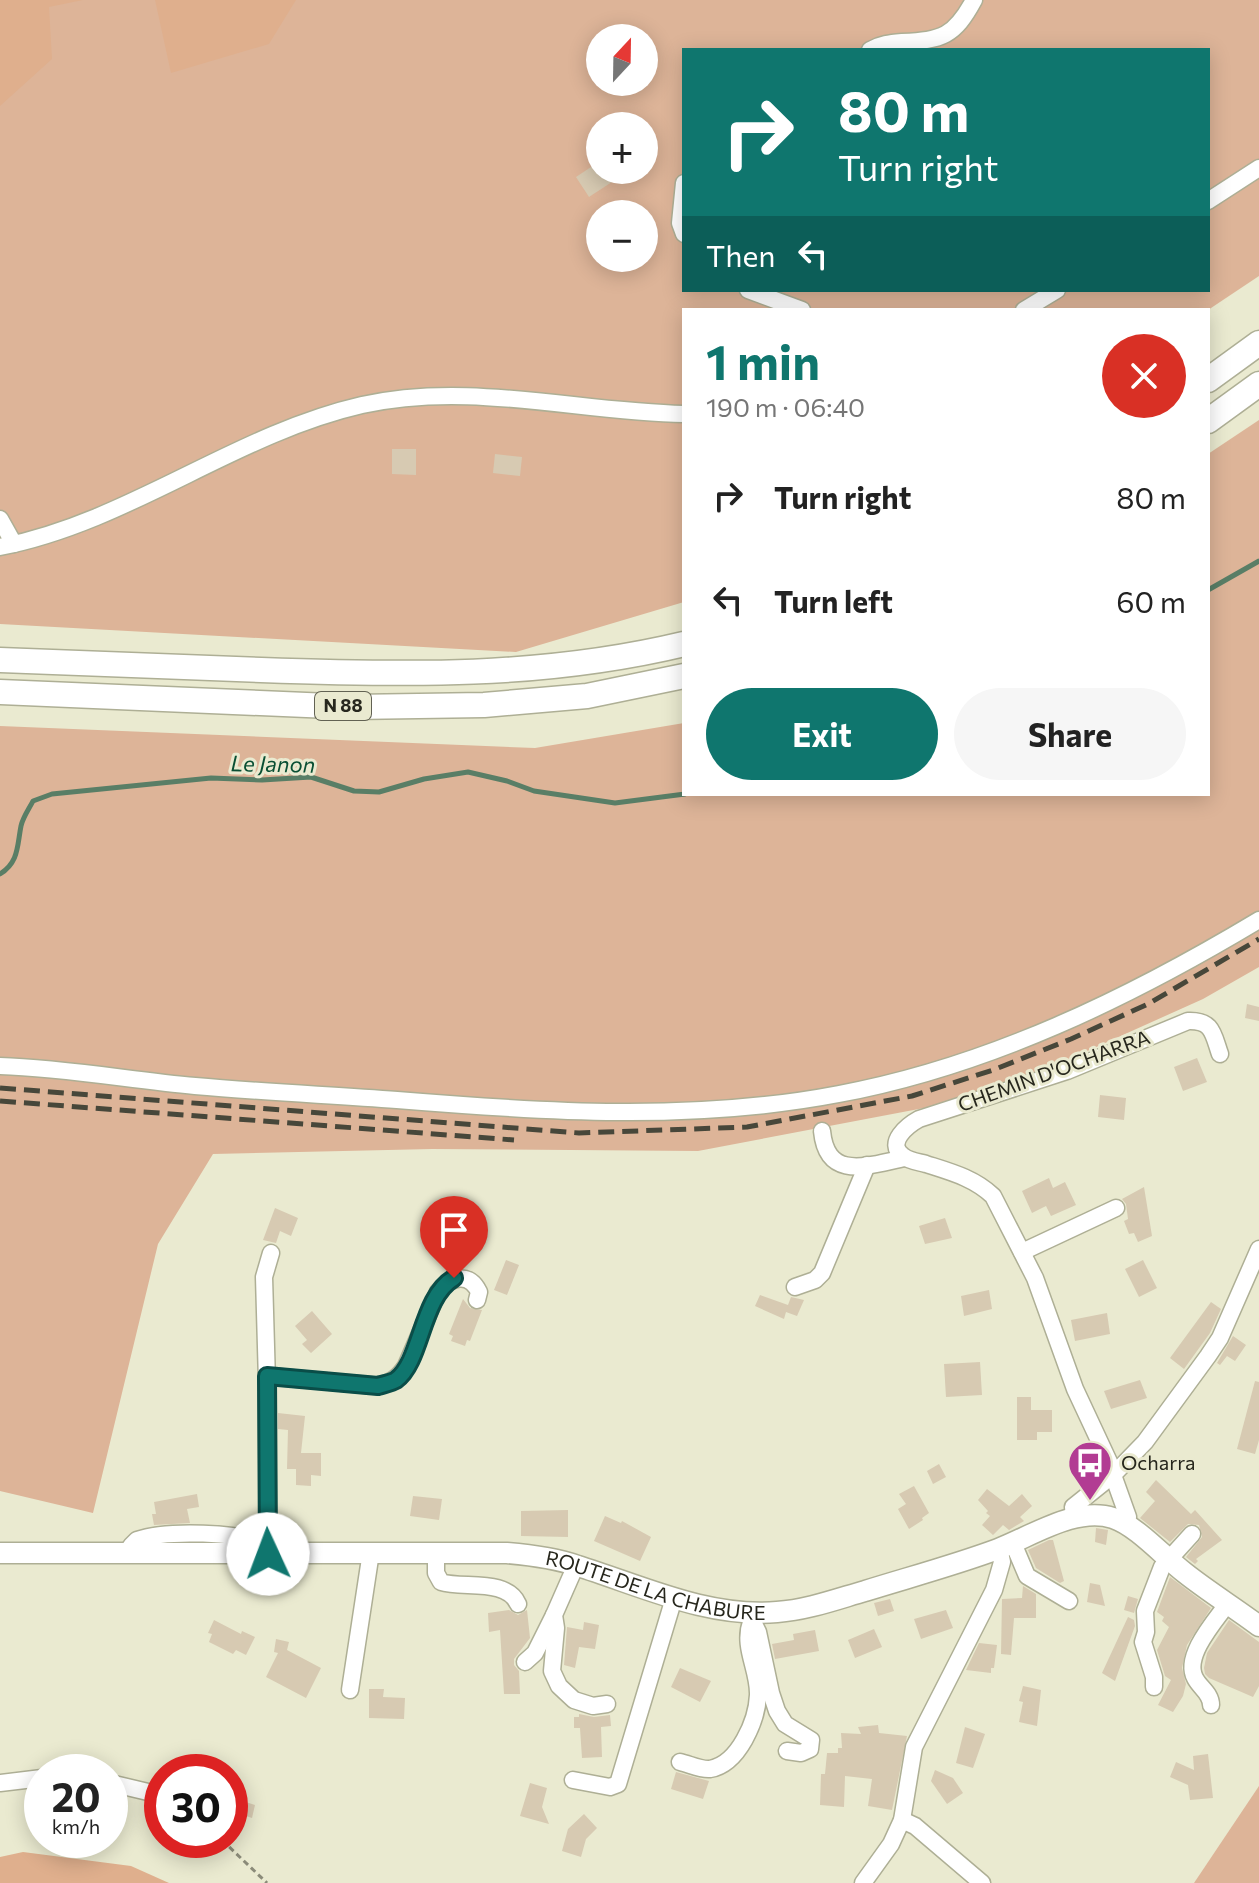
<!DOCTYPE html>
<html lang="en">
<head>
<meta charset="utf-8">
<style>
	:root { --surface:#fff; --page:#f6f6f6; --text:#222; --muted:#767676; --accent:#0f766e }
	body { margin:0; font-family:Commissioner,sans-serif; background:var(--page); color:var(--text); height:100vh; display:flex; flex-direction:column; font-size:30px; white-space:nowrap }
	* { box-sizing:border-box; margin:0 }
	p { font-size:26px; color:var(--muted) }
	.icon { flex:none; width:44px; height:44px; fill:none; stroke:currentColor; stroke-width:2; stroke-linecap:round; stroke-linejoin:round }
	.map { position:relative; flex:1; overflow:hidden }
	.panel { position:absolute; left:682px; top:308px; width:528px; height:488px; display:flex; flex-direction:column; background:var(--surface); border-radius:0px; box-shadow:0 4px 20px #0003 }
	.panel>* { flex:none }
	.top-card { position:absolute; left:682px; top:48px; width:528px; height:244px; border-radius:0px; box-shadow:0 4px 20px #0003; background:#0f766e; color:#fff; overflow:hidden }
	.needle { width:52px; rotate:22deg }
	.controls { position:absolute; left:586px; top:24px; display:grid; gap:16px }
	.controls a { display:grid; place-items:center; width:72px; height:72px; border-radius:50%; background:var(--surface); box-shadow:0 4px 20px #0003; font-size:40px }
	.speed { position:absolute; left:24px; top:1754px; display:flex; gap:16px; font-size:40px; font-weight:700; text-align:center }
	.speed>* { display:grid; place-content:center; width:104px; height:104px; border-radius:50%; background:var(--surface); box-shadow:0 4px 20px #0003; line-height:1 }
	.speed small { font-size:20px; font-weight:400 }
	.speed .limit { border:12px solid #d22; background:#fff; color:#111 }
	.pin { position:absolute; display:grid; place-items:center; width:68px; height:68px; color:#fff; margin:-82px -34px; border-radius:50% 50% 50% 0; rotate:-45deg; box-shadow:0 0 8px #0007 }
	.pin .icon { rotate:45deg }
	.me { position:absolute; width:88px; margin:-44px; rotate:358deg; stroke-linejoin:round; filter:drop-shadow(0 0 6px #0008) }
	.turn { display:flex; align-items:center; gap:28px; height:168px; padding:0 24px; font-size:36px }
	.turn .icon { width:104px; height:104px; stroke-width:2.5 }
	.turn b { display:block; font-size:56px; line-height:68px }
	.then { display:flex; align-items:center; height:76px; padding:0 24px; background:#0003; gap:16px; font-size:30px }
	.round { display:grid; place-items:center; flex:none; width:84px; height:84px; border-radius:42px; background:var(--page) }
	.overview { display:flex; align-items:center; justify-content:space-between; height:136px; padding:0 24px }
	h1 { font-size:48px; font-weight:700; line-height:60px; color:var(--accent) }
	.cta { display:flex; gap:16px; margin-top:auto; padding:16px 24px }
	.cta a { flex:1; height:92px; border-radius:48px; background:var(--accent); color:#fff; font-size:32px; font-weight:700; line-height:92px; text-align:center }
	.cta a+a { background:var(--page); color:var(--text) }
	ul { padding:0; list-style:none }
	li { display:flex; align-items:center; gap:24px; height:104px; padding:0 24px }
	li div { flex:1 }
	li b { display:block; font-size:30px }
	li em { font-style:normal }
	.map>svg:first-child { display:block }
</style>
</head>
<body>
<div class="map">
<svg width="1259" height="1883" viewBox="0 0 1259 1883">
	<rect width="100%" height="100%" fill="#eaead0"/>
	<g fill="#ddb498" fill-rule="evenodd">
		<path d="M0 0H1259V276L1208 310H684V602L516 652 0 624ZM600 38H644V82H600ZM684 50H1208V290H684ZM600 126H644V170H600ZM600 214H644V258H600Z"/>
		<path d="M1259 420V967L1203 999 1045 1070 924 1108 698 1151 432 1149 213 1154 158 1244 93 1513 0 1491V726L535 748 684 723V794H1208V454Z"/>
		<path d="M1259 1786V1883H1194Z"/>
	</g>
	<g fill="#dfaf8d">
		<path d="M0 0H83L49 7 52 59 0 106Z"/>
		<path d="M155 0H296L269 44 171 73Z"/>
		<path d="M23 1852 131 1866 169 1883H0V1857Z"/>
	</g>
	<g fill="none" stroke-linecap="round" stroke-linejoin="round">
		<g stroke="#597e66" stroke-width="5">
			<path d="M1208 590 1259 561"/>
			<path d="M0 874C19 862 17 846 21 826 23 817 29 809 33 801L52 794 211 778 262 780 311 777 354 791 379 792 424 779 468 772 507 781 534 791 615 803 685 794"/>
		</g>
	</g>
	<g fill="#d7cab2">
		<path d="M600 161V170H613L618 178 589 197 576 177Z"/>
		<path d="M392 449H416V475L392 474Z"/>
		<path d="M495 454 522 457 520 476 493 473Z"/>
		<path d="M1247 1004 1259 1007V1021L1245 1018Z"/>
		<path d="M1197 1058 1207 1082 1183 1091 1174 1067Z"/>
		<path d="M1100 1095 1126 1098 1124 1120 1098 1117Z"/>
		<path d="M1049 1178 1053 1188 1065 1182 1076 1205 1051 1216 1046 1206 1032 1213 1022 1191Z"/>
		<path d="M1144 1187 1152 1236 1138 1242 1134 1233 1129 1234 1124 1221 1128 1219 1126 1204 1122 1199Z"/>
		<path d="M275 1208 298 1218 291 1236 280 1231 276 1243 263 1240Z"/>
		<path d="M945 1218 952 1238 925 1244 919 1226Z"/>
		<path d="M506 1260 519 1265 507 1295 494 1290Z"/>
		<path d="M1143 1260 1157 1288 1139 1297 1125 1269Z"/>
		<path d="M989 1290 992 1309 964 1316 961 1296Z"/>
		<path d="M760 1295 788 1305 791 1297 804 1300 797 1316 786 1312 784 1319 755 1306Z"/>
		<path d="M463 1299 470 1308 482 1310 470 1341 467 1340 465 1346 451 1341 453 1336 449 1334Z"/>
		<path d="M1211 1302 1221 1309 1210 1333 1184 1369 1170 1358Z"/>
		<path d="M312 1311 332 1334 311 1353 302 1344 307 1340 295 1326Z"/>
		<path d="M1107 1313 1110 1334 1075 1341 1071 1320Z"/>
		<path d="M1233 1336 1246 1345 1235 1361 1227 1356 1220 1365 1217 1363Z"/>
		<path d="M980 1362 982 1395 946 1397 944 1364Z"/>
		<path d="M1140 1380 1147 1398 1111 1409 1104 1391Z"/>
		<path d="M1255 1381 1259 1382V1440L1255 1454 1237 1449Z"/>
		<path d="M1017 1397H1031V1410H1052V1432H1037V1440H1017Z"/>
		<path d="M278 1413 305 1416 301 1453H321V1476L311 1475V1486L296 1485V1469H287L288 1430 278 1429Z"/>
		<path d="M939 1464 946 1477 933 1484 927 1471Z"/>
		<path d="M1156 1480 1191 1514 1195 1510 1222 1540 1196 1559 1198 1561 1195 1564 1186 1557 1202 1537 1199 1525 1188 1524 1170 1542 1140 1518 1155 1501 1146 1492Z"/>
		<path d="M914 1486 929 1513 922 1518 923 1520 909 1529 898 1509 906 1504 899 1494Z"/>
		<path d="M987 1489 1009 1506 1022 1494 1032 1506 1020 1517 1024 1521 1009 1530 1003 1525 993 1535 982 1525 990 1516 986 1513 988 1511 978 1500Z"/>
		<path d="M197 1494 199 1507 187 1509 190 1523 154 1525 152 1514H156L154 1502Z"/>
		<path d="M413 1496 442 1499 439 1520 410 1516Z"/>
		<path d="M568 1510V1537L521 1536V1511Z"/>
		<path d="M605 1516 621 1523 622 1521 651 1537 640 1561 594 1541Z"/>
		<path d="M1096 1528 1108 1530 1106 1545 1095 1542Z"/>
		<path d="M1049 1540H1053L1064 1581 1060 1583 1036 1568 1028 1550Z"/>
		<path d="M1170 1577 1211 1608 1187 1645 1182 1668 1186 1684 1183 1696 1173 1712 1158 1705 1171 1680 1165 1676 1157 1650 1169 1627 1162 1621 1164 1617 1157 1612Z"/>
		<path d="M1090 1583 1100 1585 1105 1606 1087 1602Z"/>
		<path d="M1023 1586 1036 1594V1618H1014L1011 1655 1001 1654 1002 1599 1022 1598Z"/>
		<path d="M1128 1596 1138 1599 1134 1613 1124 1610Z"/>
		<path d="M890 1599 894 1611 878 1616 874 1603Z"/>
		<path d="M509 1610 518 1615 527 1610 530 1638 514 1659V1665L519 1671 520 1694H504L500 1630 489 1632 488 1613Z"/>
		<path d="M946 1610 953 1628 921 1639 914 1619Z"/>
		<path d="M1128 1617 1134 1620 1135 1626 1115 1681 1102 1673Z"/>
		<path d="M214 1620 241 1634 242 1631 255 1637 246 1655 236 1650 233 1654 209 1642 212 1634 208 1633Z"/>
		<path d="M1229 1620 1259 1642V1686L1253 1697 1209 1678 1205 1674 1204 1668 1207 1653Z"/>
		<path d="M584 1622 599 1625 595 1649 579 1647 575 1668 564 1665 567 1627 583 1630Z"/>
		<path d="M874 1629 882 1647 855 1658 848 1640Z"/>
		<path d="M815 1630 819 1651 775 1659 772 1644 794 1640 793 1634Z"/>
		<path d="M276 1639 289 1642 287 1650 321 1668 306 1698 266 1677 278 1653 274 1652Z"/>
		<path d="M979 1643 997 1645 994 1668H991V1673L966 1670Z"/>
		<path d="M680 1668 711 1681 700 1702 671 1687Z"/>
		<path d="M1023 1686 1041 1690 1037 1726 1019 1722 1023 1702 1019 1701Z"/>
		<path d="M369 1689H384L383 1697 405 1698 404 1719 369 1718Z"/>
		<path d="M579 1714 594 1717 610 1715 611 1726 601 1727 602 1757 582 1758 580 1728H574V1717H579Z"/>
		<path d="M878 1725 879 1733 907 1736 892 1810 868 1806 872 1779 845 1776 844 1807 820 1805 821 1774H825L827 1753H838V1748H842L841 1733 861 1734 858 1727Z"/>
		<path d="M965 1727 985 1734 973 1768 956 1763Z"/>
		<path d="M1208 1754 1213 1798 1190 1800 1188 1785 1170 1777 1176 1762 1194 1770 1193 1756Z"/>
		<path d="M935 1770 953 1778 963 1793 947 1804 931 1781Z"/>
		<path d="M676 1772 709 1781 703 1799 671 1789Z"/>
		<path d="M530 1783 547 1788 542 1807 549 1824 520 1816Z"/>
		<path d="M230 1797 255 1805 252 1818 230 1811Z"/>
		<path d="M584 1814 597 1828 586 1839 581 1857 562 1851 568 1829Z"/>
	</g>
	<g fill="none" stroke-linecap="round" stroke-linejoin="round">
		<g stroke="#aeaf95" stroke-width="19">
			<g id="minor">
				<path d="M870 50C881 44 890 43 902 42 942 40 954 37 974 0"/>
				<path d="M684 183 680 223 684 234"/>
				<path d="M1208 201 1259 168"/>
				<path d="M748 290 802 310"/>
				<path d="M1024 310 1057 290"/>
				<path d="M0 519 14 544"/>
				<path d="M0 547C129 522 235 434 362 405 469 381 577 412 684 414"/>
				<path d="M0 1066C65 1068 130 1080 195 1086 262 1092 329 1095 397 1100 544 1112 693 1122 839 1094 989 1066 1129 998 1259 920"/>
				<path d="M822 1131C827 1182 869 1165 905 1158"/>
				<path d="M1022 1252 1116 1208"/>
				<path d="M795 1287 815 1280 822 1273 867 1165"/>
				<path d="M267 1376 378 1386C392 1382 398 1378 406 1366L438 1292C450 1277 469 1271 479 1292L477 1300"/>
				<path d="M1074 1518 1073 1507 1113 1475 1110 1464 1075 1389 1035 1278 993 1196C974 1178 951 1172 926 1164 919 1162 909 1161 903 1156 885 1143 908 1125 919 1119L1067 1071 1188 1021C1213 1020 1213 1034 1220 1054"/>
				<path d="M1126 1524 1128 1517 1113 1475 1145 1442 1208 1356 1220 1338 1259 1249"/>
				<path d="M1013 1543 1027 1576 1069 1601"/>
				<path d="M436 1553V1573L441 1582C463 1589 507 1578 518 1604"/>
				<path d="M132 1554 131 1546 137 1540C165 1530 242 1531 268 1546"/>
				<path d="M268 1554 267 1382 264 1277 271 1253"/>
				<path d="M576 1565 554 1615 556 1628 552 1671 559 1686 574 1700 593 1706 607 1704"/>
				<path d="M751 1618 758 1632 771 1693 777 1711 785 1724 811 1740 810 1749 801 1753 787 1751"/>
				<path d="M525 1662 535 1653 554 1615"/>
				<path d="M1154 1687V1677L1143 1642 1146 1632 1145 1611 1162 1567 1192 1534"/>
				<path d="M350 1690 371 1552"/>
				<path d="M1211 1705C1211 1693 1200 1688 1195 1678 1183 1656 1216 1620 1228 1603"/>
				<path d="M680 1762C689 1764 701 1770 710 1769 739 1764 757 1720 758 1695 759 1670 742 1647 751 1622"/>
				<path d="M573 1780 610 1787 618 1784 674 1598"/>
				<path d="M0 1783 42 1778"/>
				<path d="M110 1783 148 1792 162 1800"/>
				<path d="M902 1820 915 1826 982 1883"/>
				<path d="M863 1883 891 1844 902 1820 914 1747 994 1590 1002 1562 999 1548"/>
			</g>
		</g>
		<g stroke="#aeaf95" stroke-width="23">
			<g id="major">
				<path id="s1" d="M0 1553H507C531 1555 555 1558 578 1566 642 1586 708 1618 777 1612 807 1610 837 1599 865 1591 910 1577 955 1565 998 1549 1032 1536 1076 1506 1113 1518 1137 1526 1164 1557 1185 1573 1209 1592 1235 1608 1259 1626"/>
			</g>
		</g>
		<g stroke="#aeaf95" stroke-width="27">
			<g id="highway">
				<path d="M1208 380 1259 343"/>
				<path d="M1208 421 1259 384"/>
				<path d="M0 660C87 664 174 667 261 670 406 675 542 678 684 644"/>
				<path d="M0 692 353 707 484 705 587 696 684 676"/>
			</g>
		</g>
		<path stroke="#8b8b79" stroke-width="3" stroke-dasharray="6 4" stroke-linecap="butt" d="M222 1840 267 1883"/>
		<use href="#minor" stroke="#fff" stroke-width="16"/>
		<use href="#major" stroke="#fff" stroke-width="20"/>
		<use href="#highway" stroke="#fff" stroke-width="24"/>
		<g stroke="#47473a" stroke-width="5" stroke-dasharray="16 8" stroke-linecap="butt">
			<path d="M0 1088 579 1133 747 1127 912 1096 993 1070 1071 1039 1148 1004 1259 939"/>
			<path d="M0 1101 514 1140"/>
		</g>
	</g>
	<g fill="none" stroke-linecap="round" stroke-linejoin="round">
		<g stroke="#0a4d48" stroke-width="20">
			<path id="route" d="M268 1554 267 1376 378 1386C384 1384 391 1383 396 1380 422 1361 421 1297 454 1278"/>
		</g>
		<use href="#route" stroke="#0f766e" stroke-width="14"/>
	</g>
	<defs>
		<g id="bus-pin" transform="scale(2.3)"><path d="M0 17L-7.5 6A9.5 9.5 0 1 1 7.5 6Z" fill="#b23c93" stroke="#eaead0"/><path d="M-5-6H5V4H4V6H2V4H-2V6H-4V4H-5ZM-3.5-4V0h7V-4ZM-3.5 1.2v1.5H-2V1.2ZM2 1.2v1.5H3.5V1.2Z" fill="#fff"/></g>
	</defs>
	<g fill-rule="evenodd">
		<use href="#bus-pin" x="1090" y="1463"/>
	</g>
	<g text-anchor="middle" stroke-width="6" stroke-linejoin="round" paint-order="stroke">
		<rect fill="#eaead0" stroke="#626253" stroke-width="2" x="315" y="692" width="56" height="28" rx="6"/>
		<g font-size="18" font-weight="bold" fill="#27271d">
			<text x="343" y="712">N 88</text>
		</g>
		<g font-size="20" fill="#27271d" stroke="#eaead0">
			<text transform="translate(1054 1071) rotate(-20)" y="7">CHEMIN D'OCHARRA</text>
			<text dy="7" stroke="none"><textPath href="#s1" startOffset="660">ROUTE DE LA CHABURE</textPath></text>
		</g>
		<g font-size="20" fill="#27271d" stroke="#eaead0" text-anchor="start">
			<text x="1121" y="1470">Ocharra</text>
		</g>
		<g font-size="22" font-style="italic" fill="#094f33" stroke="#eaead0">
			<text transform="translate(273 764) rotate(1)" y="8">Le Janon</text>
		</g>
	</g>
</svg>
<div class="controls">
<a><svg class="needle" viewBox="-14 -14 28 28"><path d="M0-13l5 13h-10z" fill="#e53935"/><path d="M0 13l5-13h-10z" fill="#767676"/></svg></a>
<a>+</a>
<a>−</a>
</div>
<div class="speed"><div>20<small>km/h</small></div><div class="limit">30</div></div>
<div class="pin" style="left:454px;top:1278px;background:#d93025"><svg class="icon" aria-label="arrive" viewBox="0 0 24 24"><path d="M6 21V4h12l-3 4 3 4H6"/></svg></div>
<svg class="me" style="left:268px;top:1554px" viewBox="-20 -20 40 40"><circle r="19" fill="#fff"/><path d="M0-13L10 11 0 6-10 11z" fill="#0f766e"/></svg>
<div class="top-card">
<div class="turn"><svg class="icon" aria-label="right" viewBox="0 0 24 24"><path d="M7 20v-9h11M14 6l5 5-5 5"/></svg><div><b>80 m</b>Turn right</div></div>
<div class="then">Then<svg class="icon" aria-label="left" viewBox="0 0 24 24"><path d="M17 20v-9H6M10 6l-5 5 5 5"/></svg></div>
</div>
<section class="panel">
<div class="overview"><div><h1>1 min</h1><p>190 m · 06:40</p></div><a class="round" style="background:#d93025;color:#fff"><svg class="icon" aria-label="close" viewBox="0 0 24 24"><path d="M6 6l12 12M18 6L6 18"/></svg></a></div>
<ul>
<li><svg class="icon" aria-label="right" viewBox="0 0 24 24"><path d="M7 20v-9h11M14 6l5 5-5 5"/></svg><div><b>Turn right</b></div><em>80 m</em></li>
<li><svg class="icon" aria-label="left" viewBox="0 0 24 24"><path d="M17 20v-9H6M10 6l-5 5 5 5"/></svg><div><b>Turn left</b></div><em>60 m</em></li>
</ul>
<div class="cta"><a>Exit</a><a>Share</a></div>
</section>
</div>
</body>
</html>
